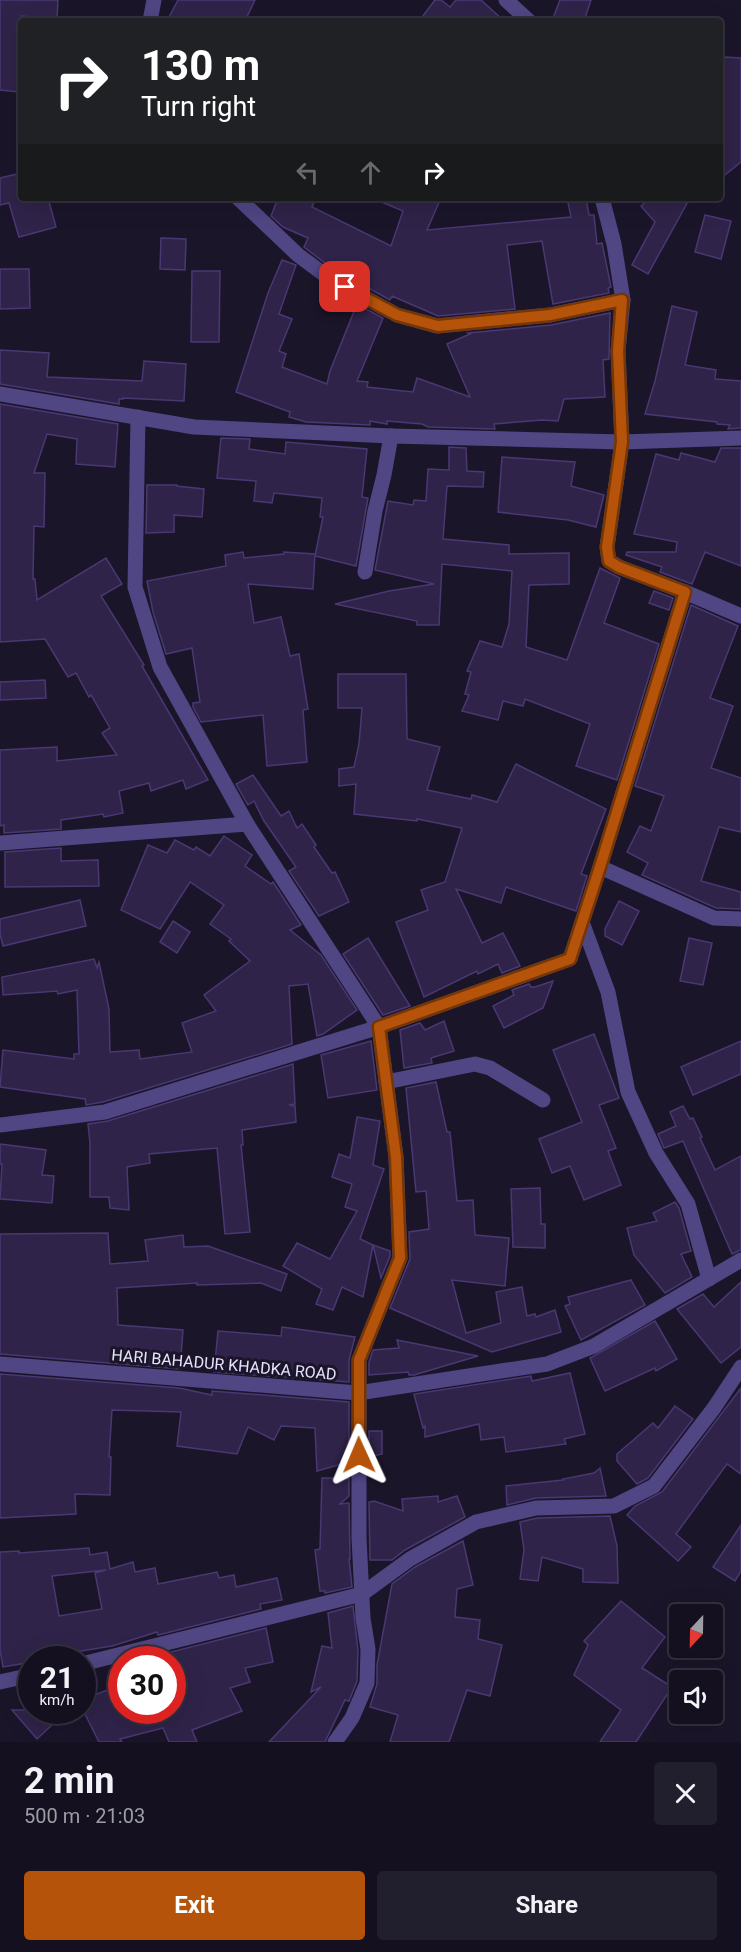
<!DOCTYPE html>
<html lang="en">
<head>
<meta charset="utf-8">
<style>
	:root { --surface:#141020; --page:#211e2d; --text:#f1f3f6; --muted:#9d9da5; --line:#33303e; --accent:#b45309 }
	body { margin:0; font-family:Roboto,sans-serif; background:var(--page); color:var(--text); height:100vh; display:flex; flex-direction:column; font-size:22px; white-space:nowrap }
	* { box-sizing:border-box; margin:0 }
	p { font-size:20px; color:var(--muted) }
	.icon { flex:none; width:33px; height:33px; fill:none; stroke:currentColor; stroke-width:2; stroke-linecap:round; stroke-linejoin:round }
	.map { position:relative; height:1742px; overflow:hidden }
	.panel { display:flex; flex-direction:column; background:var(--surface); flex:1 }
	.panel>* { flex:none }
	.banner { position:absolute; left:18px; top:18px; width:705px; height:183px; border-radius:6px; box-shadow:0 6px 24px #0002,0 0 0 2px var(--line); background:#202124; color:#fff; overflow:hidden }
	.needle { width:39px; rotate:202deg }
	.fabs { position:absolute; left:669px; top:1604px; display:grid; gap:12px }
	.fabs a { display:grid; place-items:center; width:54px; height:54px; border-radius:6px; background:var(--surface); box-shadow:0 6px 24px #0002,0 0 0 2px var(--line); font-size:30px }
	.speed { position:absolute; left:18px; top:1646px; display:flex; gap:12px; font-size:30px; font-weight:700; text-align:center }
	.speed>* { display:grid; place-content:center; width:78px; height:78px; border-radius:50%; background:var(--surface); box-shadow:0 6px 24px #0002,0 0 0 2px var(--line); line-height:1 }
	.speed small { font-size:15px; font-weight:400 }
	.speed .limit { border:9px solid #d22; background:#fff; color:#111 }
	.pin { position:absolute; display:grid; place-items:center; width:51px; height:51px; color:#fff; margin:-26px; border-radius:12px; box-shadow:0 3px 9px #0006 }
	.me { position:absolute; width:66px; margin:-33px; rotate:359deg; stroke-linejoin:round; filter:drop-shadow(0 0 4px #0008) }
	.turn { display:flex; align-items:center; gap:21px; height:126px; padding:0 24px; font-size:27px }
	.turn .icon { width:78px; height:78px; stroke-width:2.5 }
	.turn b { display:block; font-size:42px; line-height:51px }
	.lanes { display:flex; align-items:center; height:57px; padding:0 24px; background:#0003; justify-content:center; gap:30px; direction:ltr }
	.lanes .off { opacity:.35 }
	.round { display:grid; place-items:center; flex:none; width:63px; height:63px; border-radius:6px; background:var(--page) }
	.overview { display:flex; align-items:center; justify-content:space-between; height:102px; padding:0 24px }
	h1 { font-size:36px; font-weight:700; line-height:45px }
	.button { display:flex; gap:12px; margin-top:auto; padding:12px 24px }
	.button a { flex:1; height:69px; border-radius:6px; background:var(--accent); color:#fff; font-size:24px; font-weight:700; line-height:69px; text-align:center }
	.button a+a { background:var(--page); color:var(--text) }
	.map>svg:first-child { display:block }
</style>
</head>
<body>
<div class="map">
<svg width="741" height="1742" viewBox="0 0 741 1742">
	<rect width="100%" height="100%" fill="#1b152a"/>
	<g fill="#2f2349" stroke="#4a3872" stroke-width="1.5" fill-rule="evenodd">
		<path d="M0 0H58L57 19 21 16 19 92 0 90Z"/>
		<path d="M178 0H255L245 21H167Z"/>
		<path d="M435 0H441L450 7 456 0H481L504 21H419Z"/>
		<path d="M560 0H591L584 21H552Z"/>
		<path d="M725 57 741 58V162L720 179V156L722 148 720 147V134L723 132 722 58Z"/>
		<path d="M21 173V198H48L56 227 19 237 9 203 0 205V178Z"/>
		<path d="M278 198H316L312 207 391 246 403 211 372 198H441L427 230 571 217 567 198H586L589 215H594L597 244 602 243 611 287 608 288 609 293 553 304 542 241 507 245 515 309 438 316 392 296 390 300 365 286V284L334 270 304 247 308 238 283 227 271 216Z"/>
		<path d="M650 198H690L648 274 632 265 655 222 641 206Z"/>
		<path d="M705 215 731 221 721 259 695 252Z"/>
		<path d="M161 238 186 239 185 270 160 269Z"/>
		<path d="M282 260 296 265 279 314 292 319 279 351 286 354 282 367 327 384 330 371 357 304 383 318 357 381 368 382 367 387 413 392 417 378 470 397 447 344 470 334 468 333 551 325 610 313 609 359 603 360 605 397 564 399 558 421 542 420 494 424 495 429 428 427 422 424 387 421V424L370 421V425L306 422 289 417 290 412 236 392 268 293Z"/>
		<path d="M0 269H29L30 308 0 309Z"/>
		<path d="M192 271H220L219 342H191Z"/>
		<path d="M672 306 697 312 685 365 716 370 715 379 741 381V428L728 429 730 425 717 424V422L645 414 655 381Z"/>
		<path d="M0 350 49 353 47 377 142 381 144 361 186 364 184 401 123 398V399H119V404L0 384Z"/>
		<path d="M0 404 118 424 115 467 76 464 77 439 47 434 34 473H45L44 527 34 526 33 579H35L37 600 106 558 122 584 101 596 144 665 142 666 208 780 186 789 183 780 151 791 149 783 119 791 123 813 104 817 103 814 61 820V829L4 833V825L0 826V750L57 747V761L117 755 102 733 110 728 91 695 89 697 76 673 68 677 45 639 0 642Z"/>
		<path d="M221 438 250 439 249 449 285 454 286 442 367 449 362 497 368 498 356 566 315 556 323 517H320L322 498 274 493 272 503 254 501 256 481 217 478Z"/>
		<path d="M449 447 466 448 467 471 484 472 483 487 447 486 443 539 509 545V554L569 553V584L529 585 526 647 567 660 600 568 620 578 604 623 659 644 617 780 576 766 590 724 525 699 523 706 503 701 498 720 462 711 469 695 465 694 471 672 467 671 480 641 502 647 509 624 512 571 442 564 439 625H417V621L335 604 389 591 434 584 375 570 388 501 413 505 414 500 426 501 428 469 449 470Z"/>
		<path d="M721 448H741V566L705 552 692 584 660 572 662 567 626 555 627 552H676L677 542 634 534 656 454 679 460 681 453 715 462Z"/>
		<path d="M502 457 575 462 571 486 604 495 596 527 568 520 498 512Z"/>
		<path d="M147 485H177V486L204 489 202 517 174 515V532L146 533Z"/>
		<path d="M243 552 244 558 284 554V552L315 554 313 589 248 584 254 623 281 617 290 656 299 654 308 709 303 710 307 762 267 766 263 715 201 722 193 707V703L200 702 192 648 166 654 153 612 147 581 226 566 225 555Z"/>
		<path d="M654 591 673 598 669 610 649 603Z"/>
		<path d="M691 605 738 626 710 698 733 706 711 768 741 778V832L719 827 701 881 741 892V909L716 908 642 875 648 863 627 852 640 826 651 831 664 796 635 786Z"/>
		<path d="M338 674H406L407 739 440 747 427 790 471 799 472 795 497 802 516 764 606 809 581 874 587 876 576 911 506 887 501 903 456 889 482 943 503 933 520 966 502 973 498 964 478 974 477 971 424 997 396 922 428 910 421 890 445 882 462 828 417 819V821L354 814 356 784 339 786V769L354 767 359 744 362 708H338Z"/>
		<path d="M45 680 46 698 0 700V682Z"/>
		<path d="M253 775 281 816 289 811 297 828 302 824 316 845 314 847 332 873 335 872 349 902 319 916 289 871 296 867 264 821 254 801 248 805 236 784Z"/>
		<path d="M224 836 252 855 245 866 271 884 273 882 301 925 290 930 321 955 357 1010 323 1034 317 1036 308 984 289 986 292 1044 103 1102 86 1105 85 1099 0 1087 3 1050 74 1059V1054H79L77 990 58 994 57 991 3 995 2 977 94 959 97 968 99 962 109 1009 110 1052 139 1050 140 1059 192 1052 182 1023 216 1011 204 995 250 961 229 941 231 939 210 924 224 905 190 882 160 929 121 910 148 845 167 853 175 840 194 850 196 847 210 856Z"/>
		<path d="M61 848V861L98 860 99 886 5 887V852Z"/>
		<path d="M80 900 86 926 3 946 0 934V919Z"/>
		<path d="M619 901 639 911 622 945 605 936V929Z"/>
		<path d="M173 921 190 932 177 953 160 942Z"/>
		<path d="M368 938 410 1006 383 1015 343 954Z"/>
		<path d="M689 938 712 943 703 985 680 981Z"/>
		<path d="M553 981 543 1008 504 1028 493 1006 514 995 512 990 529 984 531 987H535Z"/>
		<path d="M444 1021 454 1051 431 1058 432 1063 404 1068 400 1030 420 1023 425 1030Z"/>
		<path d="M594 1034 619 1098 599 1105 616 1148 608 1151 621 1185 584 1200 570 1166 552 1173 539 1139 582 1122 553 1050Z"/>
		<path d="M371 1041 377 1090 328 1098 321 1055Z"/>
		<path d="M741 1041V1074L693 1095 681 1067Z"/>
		<path d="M293 1064 295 1104 289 1105 295 1106 296 1122 242 1130 243 1145H241L250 1232 225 1234 217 1148 149 1154 150 1163 127 1167 129 1210 110 1208 109 1197H90V1143L88 1124 108 1121Z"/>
		<path d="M436 1082 447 1132H450L457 1201 473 1200 475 1235 509 1238 505 1286 452 1280 466 1333 501 1323 496 1292 522 1287 527 1316 535 1314 536 1317 555 1310 561 1332 492 1352 390 1308 410 1259 409 1232 429 1229 426 1191 416 1192 406 1088Z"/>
		<path d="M683 1106 690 1119 693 1118 702 1137 700 1138 715 1170 741 1156V1250L732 1254 683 1141 664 1148 658 1134 676 1126 670 1112Z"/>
		<path d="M357 1117 380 1121 373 1165 384 1169 360 1239 373 1245 363 1297 342 1287 333 1310 316 1304 322 1289 283 1266 297 1243 330 1259 357 1211 345 1207 352 1184 332 1177 339 1154 350 1158Z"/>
		<path d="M0 1144 46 1150 42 1175 54 1176 52 1203 0 1199 2 1164H0Z"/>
		<path d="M540 1188 541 1224H545V1248L513 1247 511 1189Z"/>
		<path d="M675 1202 679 1208 691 1251 681 1254 692 1277 665 1293 634 1255 627 1228 657 1221 653 1213Z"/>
		<path d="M108 1233 110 1264 148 1261 145 1240 183 1235 184 1247 208 1246 287 1274 281 1291 261 1283 197 1285V1283L117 1288 118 1325 183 1330 180 1369 0 1354V1234Z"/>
		<path d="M373 1245 390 1251V1256L381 1278Z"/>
		<path d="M631 1280 645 1305 581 1340 565 1306 570 1304 568 1297Z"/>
		<path d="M741 1282V1347L721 1363 677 1309 703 1294 714 1307Z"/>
		<path d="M655 1321 677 1359 656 1371 655 1368 605 1391 590 1358Z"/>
		<path d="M282 1327 355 1337 349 1360V1382L214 1372 218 1331 281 1336Z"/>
		<path d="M397 1340 478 1356 414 1375H409L408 1372 369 1375V1362L373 1350 399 1348Z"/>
		<path d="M570 1373 585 1434 564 1439 566 1444 506 1452 504 1437 481 1440 479 1424 425 1437V1426L423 1428 414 1394 531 1376 532 1381Z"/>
		<path d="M0 1374 179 1388 212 1395V1391L349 1402V1462L317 1471 315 1428 281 1426 274 1440 248 1427 237 1454 177 1446 181 1412 112 1410 109 1457H111L110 1495 75 1494 76 1514 0 1518Z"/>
		<path d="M741 1388V1474L727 1464 676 1534 691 1547 678 1561 627 1515 635 1506 662 1492Z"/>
		<path d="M675 1406 693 1419 648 1478 637 1484 617 1461V1454L653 1423 658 1428Z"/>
		<path d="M369 1431H382V1454L369 1457Z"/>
		<path d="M600 1468 606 1496 536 1498 507 1505 506 1486 563 1480V1479L594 1473Z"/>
		<path d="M322 1478H349V1496L340 1504 349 1503 350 1559H349L352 1587 325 1593V1591H320L315 1550 320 1549Z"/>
		<path d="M438 1496V1502L457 1496 465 1517 405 1550 392 1560H370L369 1502 374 1501 403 1511 402 1499Z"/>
		<path d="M610 1516 617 1546 618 1583 583 1582V1569L542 1557 538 1581 520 1579 524 1550 520 1522 537 1518Z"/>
		<path d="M741 1525V1571L735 1581 713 1567Z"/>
		<path d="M463 1541 473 1585 457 1589 455 1617 480 1620 478 1639 502 1645 490 1696 467 1690 449 1742H390L398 1715 370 1707 377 1684V1665L392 1584 415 1567Z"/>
		<path d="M89 1548 90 1555 107 1552 110 1569 133 1562 135 1572 155 1568 158 1584 217 1572 219 1578 234 1575 236 1587 277 1578 282 1600 260 1604 261 1609 158 1635 157 1632 112 1646 56 1655 57 1659H32V1662L3 1667 0 1650V1552L19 1551V1553ZM106 1570 95 1573 102 1609 59 1616 52 1576Z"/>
		<path d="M621 1601 665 1637 642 1668 672 1687 636 1742H600L621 1710 574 1675 588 1645 584 1641Z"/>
		<path d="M353 1606 358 1650 357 1681 349 1701 345 1700 325 1742H269L321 1687 311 1692 322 1646 332 1648 328 1613Z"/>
		<path d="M266 1628 273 1662 245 1668 250 1682 230 1688 242 1711 192 1730 197 1742H169L163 1728 120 1739 122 1742H99L82 1708V1700L122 1684V1716L144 1710H172V1659H164L163 1654Z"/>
		<path d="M12 1710H68L37 1739Z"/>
	</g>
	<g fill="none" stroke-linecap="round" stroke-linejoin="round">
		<g stroke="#4f4683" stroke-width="15">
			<path d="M506 0 529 21"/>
			<path d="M150 21 154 0"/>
			<path d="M238 198 298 255 329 278 397 315 437 326 550 315 623 300"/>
			<path d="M602 198 614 244 623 300 618 351 622 442 607 547 609 561 619 567 685 592 741 616"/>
			<path d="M0 394 194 427 391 436 622 442 741 438"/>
			<path d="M138 417 135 587 160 667 247 824 379 1027 396 1157 400 1258 359 1360V1538L363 1618 368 1649 367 1683 352 1718 335 1742"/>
			<path d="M365 572 375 511 384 475 391 436"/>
			<path d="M0 843 247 824"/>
			<path d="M600 867 714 918 741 919"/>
			<path d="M582 922 608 992 628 1092 656 1153 688 1204 709 1279"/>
			<path d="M386 1082 475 1064 490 1068 543 1100"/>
			<path d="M0 1125 105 1112 379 1027 570 959 600 867 685 592"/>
			<path d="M0 1364 358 1393 547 1364 594 1346 741 1260"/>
			<path d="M82 1664 362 1594 410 1559 476 1522 536 1508 614 1506 654 1486 714 1408 741 1367"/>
			<path d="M0 1682 32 1675"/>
		</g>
	</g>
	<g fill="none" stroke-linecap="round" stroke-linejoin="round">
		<g stroke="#753606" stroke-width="15">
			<path id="route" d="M345 287 397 315 438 326 550 315 622 300 618 351 622 442 607 547 609 561 619 567 685 592 600 867 570 959 379 1027 396 1157 400 1258 359 1360V1455"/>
		</g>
		<use href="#route" stroke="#b45309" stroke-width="10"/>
	</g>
	<g text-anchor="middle" stroke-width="6" stroke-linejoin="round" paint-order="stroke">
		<g font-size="16" fill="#e7e2fb" stroke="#1b152a">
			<text transform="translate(224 1364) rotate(5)" y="6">HARI BAHADUR KHADKA ROAD</text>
		</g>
	</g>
</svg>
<div class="fabs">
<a><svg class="needle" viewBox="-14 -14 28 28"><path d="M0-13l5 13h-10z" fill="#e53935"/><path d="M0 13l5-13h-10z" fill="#9d9da5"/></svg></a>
<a><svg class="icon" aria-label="sound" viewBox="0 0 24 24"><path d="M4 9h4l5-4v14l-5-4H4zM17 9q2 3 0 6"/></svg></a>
</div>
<div class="speed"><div>21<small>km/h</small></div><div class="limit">30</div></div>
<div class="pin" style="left:345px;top:287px;background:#d93025"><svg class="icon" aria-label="arrive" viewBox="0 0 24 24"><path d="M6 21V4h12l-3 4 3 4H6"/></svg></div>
<svg class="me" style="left:359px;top:1455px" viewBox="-20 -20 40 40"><path d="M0-17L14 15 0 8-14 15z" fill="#b45309" stroke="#fff" stroke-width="4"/></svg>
<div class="banner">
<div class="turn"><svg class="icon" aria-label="right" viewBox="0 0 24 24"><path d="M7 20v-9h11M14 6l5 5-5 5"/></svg><div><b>130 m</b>Turn right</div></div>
<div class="lanes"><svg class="icon off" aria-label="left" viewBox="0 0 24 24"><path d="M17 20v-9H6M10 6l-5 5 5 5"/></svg><svg class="icon off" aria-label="ahead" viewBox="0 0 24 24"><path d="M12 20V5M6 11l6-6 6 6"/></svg><svg class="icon" aria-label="right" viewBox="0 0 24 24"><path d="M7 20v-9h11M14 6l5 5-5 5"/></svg></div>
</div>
</div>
<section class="panel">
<div class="overview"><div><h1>2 min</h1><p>500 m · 21:03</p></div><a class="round"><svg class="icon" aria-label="close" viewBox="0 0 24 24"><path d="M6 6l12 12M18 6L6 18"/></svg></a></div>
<div class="button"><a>Exit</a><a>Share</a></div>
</section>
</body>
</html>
